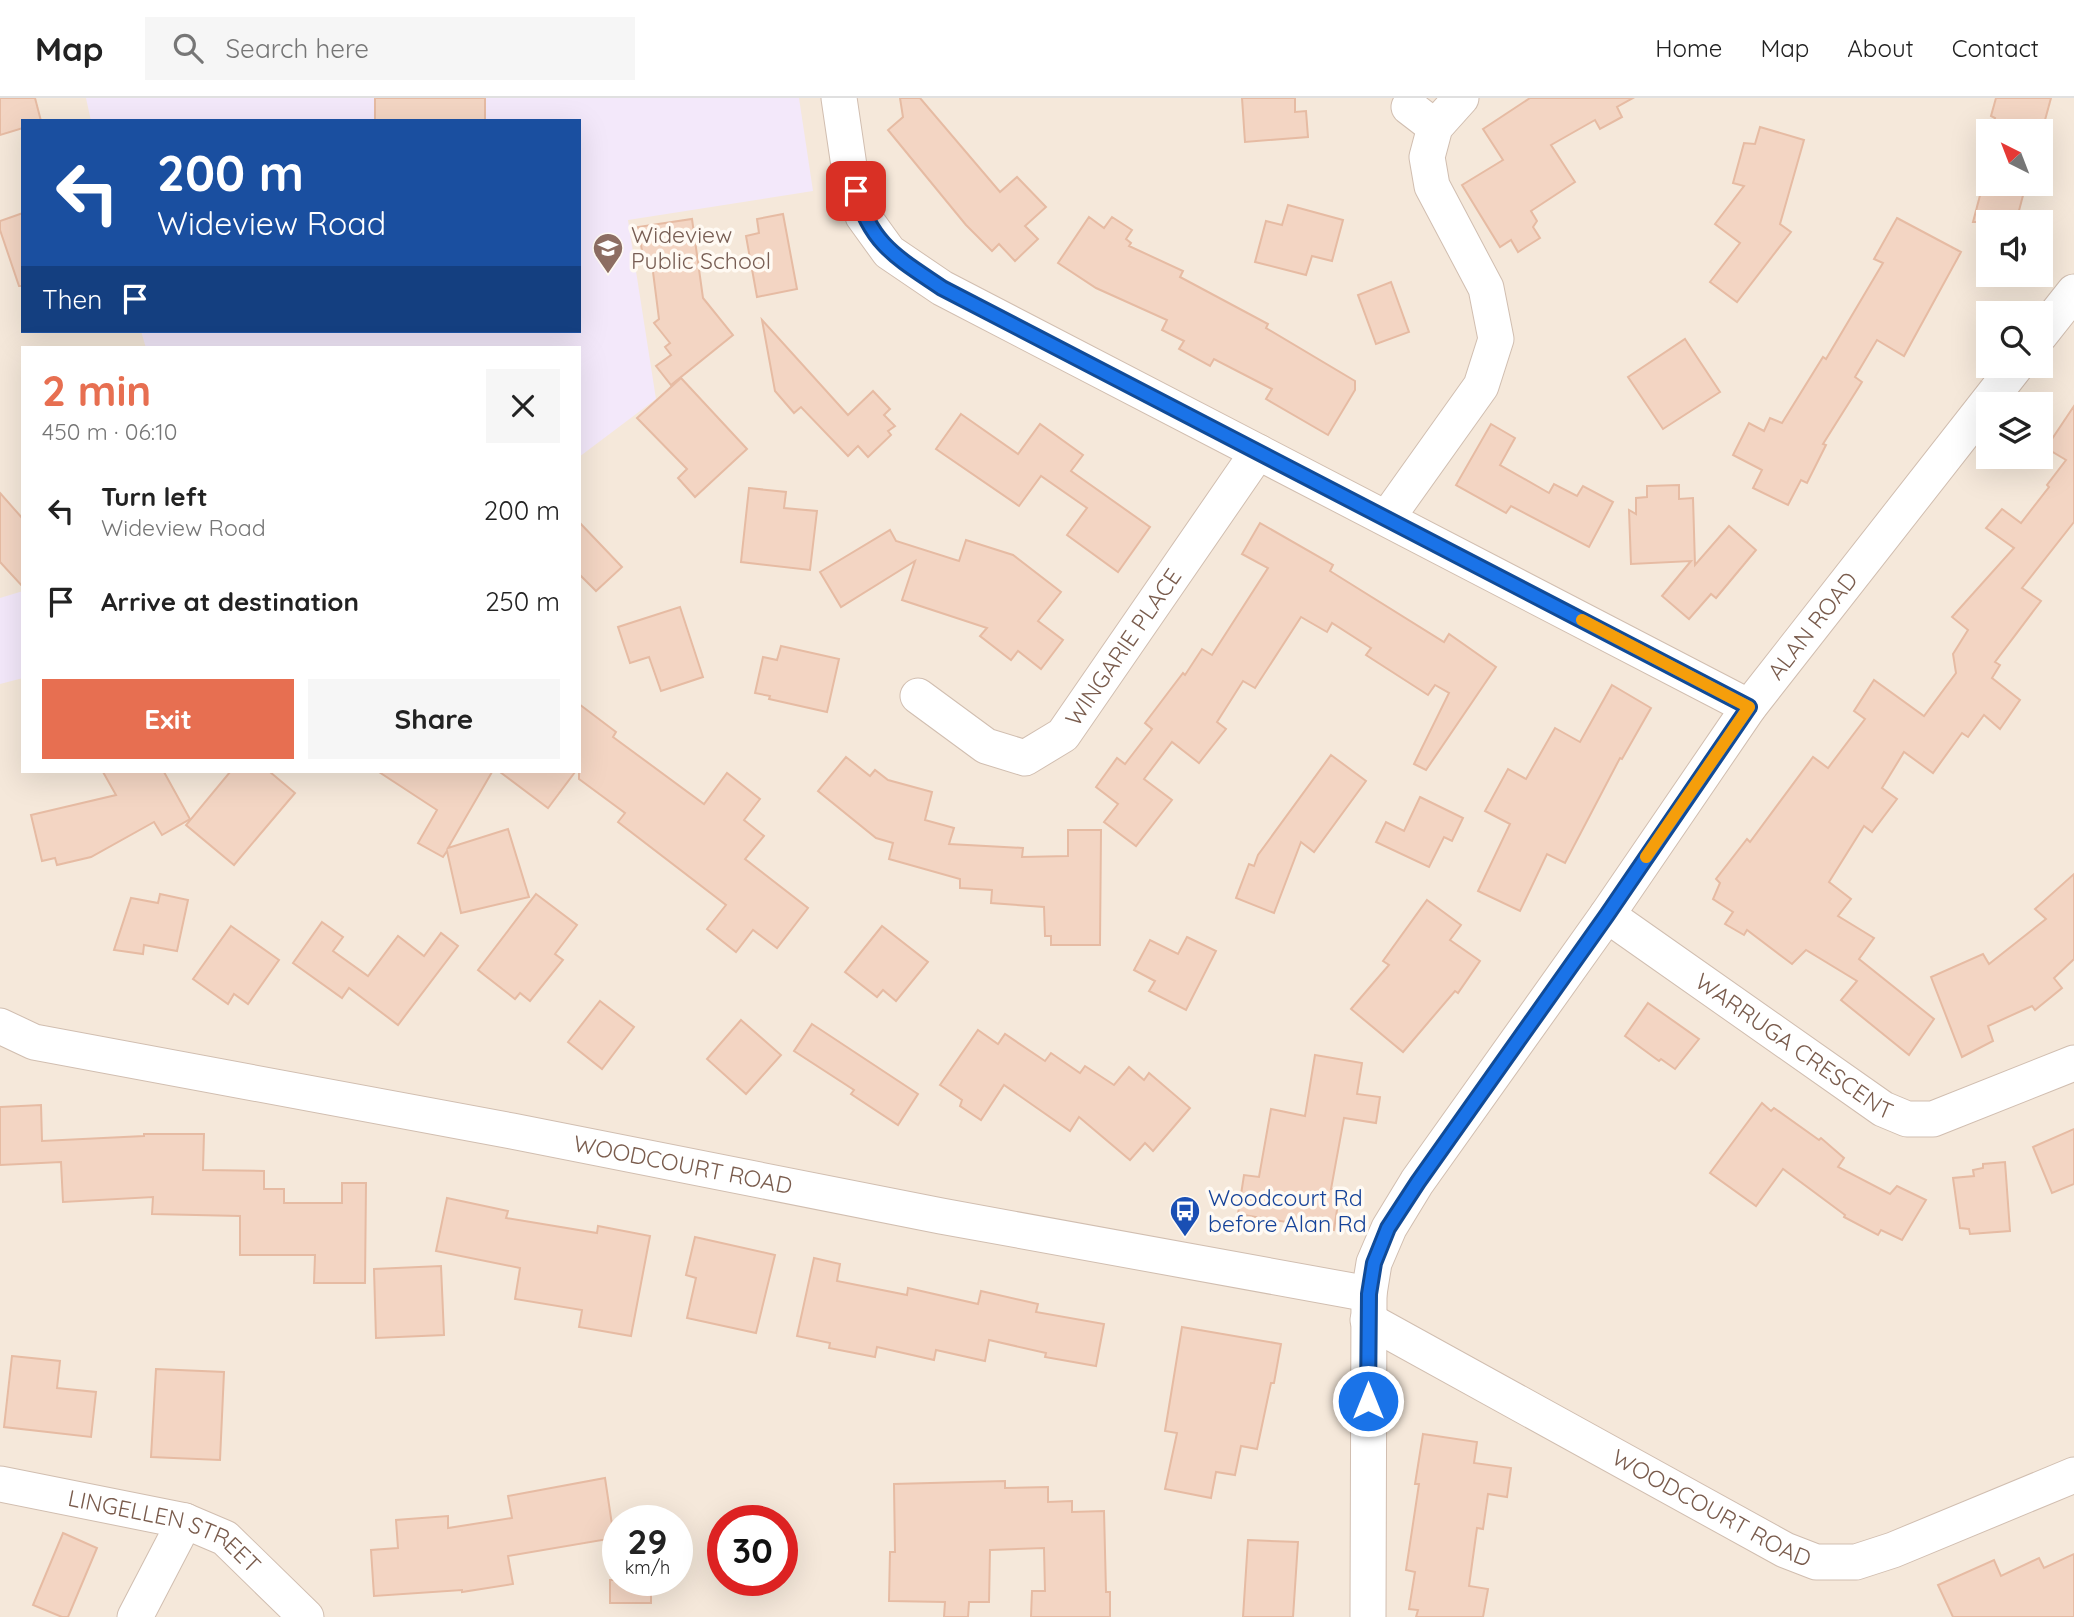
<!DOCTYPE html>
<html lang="en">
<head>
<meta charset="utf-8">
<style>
	:root { --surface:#fff; --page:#f6f6f6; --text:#222; --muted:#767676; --line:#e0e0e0; --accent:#e76f51 }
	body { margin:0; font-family:Quicksand,sans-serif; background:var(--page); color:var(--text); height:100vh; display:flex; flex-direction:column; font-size:26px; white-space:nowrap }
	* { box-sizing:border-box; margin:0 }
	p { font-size:23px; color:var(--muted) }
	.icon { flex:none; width:38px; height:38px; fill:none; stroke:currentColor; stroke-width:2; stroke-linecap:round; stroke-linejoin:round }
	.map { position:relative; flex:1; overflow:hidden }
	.drawer { position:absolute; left:21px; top:248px; width:560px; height:427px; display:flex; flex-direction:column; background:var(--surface); border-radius:0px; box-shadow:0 7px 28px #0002 }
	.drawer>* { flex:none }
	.guide { position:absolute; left:21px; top:21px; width:560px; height:214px; border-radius:0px; box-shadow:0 7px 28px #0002; background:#1a4fa0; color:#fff; overflow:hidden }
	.needle { width:46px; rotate:318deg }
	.tools { position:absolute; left:1976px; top:21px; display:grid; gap:14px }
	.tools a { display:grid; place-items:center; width:77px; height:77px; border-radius:0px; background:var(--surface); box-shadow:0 7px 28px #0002; font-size:35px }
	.speed { position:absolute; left:602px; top:1407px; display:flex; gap:14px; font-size:35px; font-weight:700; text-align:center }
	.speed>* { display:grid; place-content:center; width:91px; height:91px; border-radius:50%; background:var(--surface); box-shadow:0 7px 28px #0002; line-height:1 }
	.speed small { font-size:18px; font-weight:400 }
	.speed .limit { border:10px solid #d22; background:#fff; color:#111 }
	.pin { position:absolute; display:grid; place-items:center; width:60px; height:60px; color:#fff; margin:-30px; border-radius:14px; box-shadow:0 4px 10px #0006 }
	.me { position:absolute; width:77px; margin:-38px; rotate:0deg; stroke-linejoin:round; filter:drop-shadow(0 0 5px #0008) }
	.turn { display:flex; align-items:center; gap:24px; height:147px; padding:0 21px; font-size:32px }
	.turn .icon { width:91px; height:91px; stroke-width:2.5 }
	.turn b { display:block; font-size:49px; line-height:60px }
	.then { display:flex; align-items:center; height:66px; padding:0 21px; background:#0003; gap:14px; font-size:26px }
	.round { display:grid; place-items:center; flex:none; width:74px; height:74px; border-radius:0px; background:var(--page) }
	.summary { display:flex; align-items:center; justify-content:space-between; height:119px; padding:0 21px }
	h1 { font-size:42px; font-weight:700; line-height:52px; color:var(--accent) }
	.primary-button { display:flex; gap:14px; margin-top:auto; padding:14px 21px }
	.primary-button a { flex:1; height:80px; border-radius:0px; background:var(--accent); color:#fff; font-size:28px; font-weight:700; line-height:80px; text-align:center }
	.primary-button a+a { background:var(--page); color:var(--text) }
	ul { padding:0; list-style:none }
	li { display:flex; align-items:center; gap:21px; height:91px; padding:0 21px }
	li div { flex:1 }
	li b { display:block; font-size:26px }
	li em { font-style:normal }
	header { display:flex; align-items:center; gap:42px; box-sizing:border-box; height:98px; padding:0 35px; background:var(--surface); border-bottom:2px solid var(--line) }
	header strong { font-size:33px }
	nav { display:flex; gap:38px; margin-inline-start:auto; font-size:24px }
	.search { width:490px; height:63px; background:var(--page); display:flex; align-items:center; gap:18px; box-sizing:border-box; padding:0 24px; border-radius:0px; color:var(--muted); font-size:26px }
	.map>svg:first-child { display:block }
</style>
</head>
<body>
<header>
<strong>Map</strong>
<div class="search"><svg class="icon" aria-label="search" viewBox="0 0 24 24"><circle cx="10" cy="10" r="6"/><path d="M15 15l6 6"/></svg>Search here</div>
<nav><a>Home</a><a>Map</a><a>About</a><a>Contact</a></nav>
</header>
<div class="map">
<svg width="2074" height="1519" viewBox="0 0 2074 1519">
	<rect width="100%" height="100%" fill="#fdf6ec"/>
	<path fill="#f5e8da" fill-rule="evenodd" d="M0 0H2074V1519H0ZM23 23H579V233H23ZM1988 33H2040V86H1988ZM1988 124H2040V177H1988ZM1988 215H2040V268H1988ZM23 250H579V674H23ZM1988 306H2040V359H1988ZM618 1423H677V1482H618ZM723 1423H782V1482H723Z"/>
	<g fill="#f3e8fa">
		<path d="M86 0H799L813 93 628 122 656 301 579 359V250H146L141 233H579V23H91Z"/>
		<path d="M23 493V580L0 586V500Z"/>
	</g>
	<g fill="#f3d5c3" stroke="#e6bba3" stroke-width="2">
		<path d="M0 0H35L41 23H23V30L0 37Z"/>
		<rect x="375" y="0" width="110" height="23"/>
		<path d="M900 0H920L1000 94 1017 79 1046 109 1025 128 1038 141 1015 163 999 146 992 153 966 127 888 32 903 19Z"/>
		<path d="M1242 0H1295V14L1306 13 1308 39 1245 44Z"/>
		<path d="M1530 0H1633L1617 9 1622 19 1600 31 1595 22 1551 47 1575 84 1531 113 1537 123 1533 129 1540 140 1518 154 1511 142 1500 149 1462 87 1503 62 1483 31Z"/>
		<path d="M1996 0H2051L2042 33H1991L1995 20 1991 18Z"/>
		<path d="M1760 29 1804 42 1780 126 1791 134 1737 204 1710 184 1740 145 1715 126 1744 88 1733 85 1744 45 1755 46Z"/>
		<path d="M1983 86H2026L2016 124H1973Z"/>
		<path d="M1288 107 1343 122 1332 163 1312 158 1306 177 1255 164 1266 123 1282 127Z"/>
		<path d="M23 115V188H19L0 132V123Z"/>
		<path d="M783 116 797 191 757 199 746 138 759 135 757 121Z"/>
		<path d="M1089 119 1104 130 1112 119 1132 132 1126 141 1131 145 1129 148 1183 173 1180 179 1268 226 1266 230 1355 283V292L1328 337 1266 301 1272 291 1214 261 1210 268 1179 251 1184 243 1162 232 1167 222 1096 190 1058 165Z"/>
		<path d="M1897 120 1961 154 1904 258 1877 242 1855 279 1862 284 1823 346 1826 347 1807 385 1801 382 1788 407 1753 390 1762 372 1733 357 1749 325 1764 333 1770 320 1782 325 1823 259 1826 261 1883 165 1874 161Z"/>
		<path d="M692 121 703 200 733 237 671 287 656 268 671 257 665 249 670 245 654 225 659 221 651 158 643 159 638 129Z"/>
		<path d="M1391 184 1409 234 1376 246 1358 197Z"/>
		<path d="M762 222 848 317 873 293 890 311 884 317 895 328 888 333 891 337 868 359 858 348 848 358 801 309 794 315 775 293Z"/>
		<path d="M1685 241 1720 294 1663 331 1628 279Z"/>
		<path d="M681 280 747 351 695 399 678 380 687 371 637 320Z"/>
		<path d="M2074 308V424L2022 490 2041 503 1995 564 2000 567 1992 580 2020 602 2000 631 1984 617 1968 639 1962 635 1933 675 1904 654 1882 690 1897 701 1872 734 1864 728 1829 784 1851 801 1838 818 1874 840 1859 861 1934 921 1909 957 1841 902 1857 883 1806 852 1792 866 1747 832 1744 837 1725 826 1733 814 1713 801 1720 785 1716 781 1747 741 1750 744 1813 659 1828 670 1865 621 1854 613 1874 582 1924 618 1956 575 1953 556 1968 532 1952 519 2014 450 1986 430 2002 411 2021 425 2049 389 2047 387 2066 362 2046 350Z"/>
		<path d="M961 316 1018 356 1040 326 1083 357 1071 373 1150 429 1118 474 1067 437 1087 410 1041 378 1019 408 936 351Z"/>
		<path d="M1491 326 1515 340 1500 367 1549 395 1554 386 1577 398 1583 388 1613 404 1589 449 1511 408 1506 415 1456 387Z"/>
		<path d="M1679 387V401L1693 400 1695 467 1729 428 1756 452 1716 500 1711 496 1689 521 1662 498 1691 463 1631 466 1629 412 1636 416V400L1647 399V388Z"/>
		<path d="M749 390 786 394 784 410 817 413 810 472 741 464Z"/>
		<path d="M0 395 23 421V489L0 464Z"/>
		<path d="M579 424 622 469 596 493 579 476Z"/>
		<path d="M1260 425 1333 467 1330 473 1444 544 1449 536 1496 569 1426 672 1414 666 1449 595 1435 587 1428 597 1366 557 1371 550 1332 525 1327 534 1301 519 1255 590 1243 583 1217 624 1226 631 1199 665 1172 644 1144 681 1172 702 1136 748 1104 724 1118 706 1096 689 1117 660 1125 666 1152 631 1145 625 1183 575 1185 577 1202 551 1212 557 1268 470 1242 456Z"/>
		<path d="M890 432 896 443 959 463 966 442 1013 457 1061 494 1038 523 1063 542 1041 571 1018 553 1011 562 980 538 987 530 902 502 915 463 841 509 820 474Z"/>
		<path d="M680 509 703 579 661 593 649 559 630 565 618 529Z"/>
		<path d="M781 548 839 561 827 614 769 601 770 598 755 595 763 559 777 562Z"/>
		<path d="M1612 587 1651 610 1622 661 1620 660 1565 765 1547 756 1520 813 1478 793 1510 726 1485 713 1508 671 1526 681 1555 630 1580 644Z"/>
		<path d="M579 606 616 634 613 639 704 706 727 675 760 701 744 722 764 738 745 761 808 810 777 850 753 832 736 854 707 831 726 807 618 724 625 715 579 681Z"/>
		<path d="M1331 657 1366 683 1314 754 1301 744 1274 815 1236 800 1249 766 1254 768 1258 757Z"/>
		<path d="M846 659 870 678 875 672 888 682 932 694 925 722 954 730 949 746 1023 750 1022 759 1068 758V732H1101L1100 847H1051V838H1045L1044 809 991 805 992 792 960 790V781L889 761 893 745 876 740 818 693Z"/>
		<path d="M103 674H164L190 721 162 737 154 724 91 759 57 767 55 760 42 763 31 717 116 697Z"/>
		<path d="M230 674H270L295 695 234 767 186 727Z"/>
		<path d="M379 674H492L448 750 508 731 529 799 461 815 447 753 443 759 418 745 437 712Z"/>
		<path d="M500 674H575L548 710Z"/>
		<path d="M1420 699 1463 720 1452 743 1444 739 1429 769 1376 744 1386 724 1404 733Z"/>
		<path d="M2074 776V861L2054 880 2062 890 2035 912 2032 908 1988 928 1993 943 1962 959 1931 879 1983 856 1989 866 2046 821 2035 811Z"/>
		<path d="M160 796 188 802 177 853 144 847 143 856 114 852 131 800 158 805Z"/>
		<path d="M536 796 577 827 555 856 563 862 530 903 520 895 515 901 478 872Z"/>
		<path d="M1427 802 1461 827 1450 842 1480 863 1458 895 1455 893 1403 954 1351 911 1389 867 1383 863Z"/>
		<path d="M322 824 343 839 333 853 368 878 398 838 424 858 441 835 458 848 398 927 349 890 342 900 293 865Z"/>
		<path d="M231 828 279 862 248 906 234 896 228 906 193 881Z"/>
		<path d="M882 828 928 864 896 903 883 892 877 899 845 874Z"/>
		<path d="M1187 839 1216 853 1186 912 1149 893 1155 883 1134 872 1150 842 1178 856Z"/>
		<path d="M600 903 634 929 602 971 568 944Z"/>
		<path d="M1648 905 1699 941 1675 971 1661 961 1659 963 1625 938Z"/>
		<path d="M741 922 781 957 746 996 707 961Z"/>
		<path d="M812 926 918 996 898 1027 851 996 854 992 794 953Z"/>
		<path d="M978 932 998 946 1005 936 1045 963 1051 955 1080 975 1085 968 1114 987 1129 969 1144 982 1149 975 1190 1010 1153 1053 1145 1045 1130 1062 1079 1019 1070 1033 1004 987 981 1022 960 1008 962 1002 940 987Z"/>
		<path d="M1315 957 1362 965 1357 996 1380 999 1376 1025 1344 1020 1331 1091 1340 1092 1334 1132 1238 1116 1244 1077 1259 1079 1271 1011 1305 1018Z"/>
		<path d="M1762 1005 1771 1013 1774 1010 1819 1042 1821 1040 1844 1060 1838 1069 1890 1096 1897 1088 1926 1102 1902 1142 1881 1132 1878 1137 1844 1119 1845 1117 1783 1071 1756 1108 1710 1075Z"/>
		<path d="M41 1007 42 1043 144 1038V1036H204L203 1072 264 1073V1091H284V1105H342V1085H366L365 1185H314L315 1157H240V1118L152 1116 153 1099 63 1104 61 1064 0 1067V1009Z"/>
		<path d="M2074 1031V1086L2052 1095 2033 1049Z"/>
		<path d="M2005 1064 2010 1133 1970 1136 1969 1131 1960 1130 1953 1080 1974 1078 1973 1072 1983 1070V1066Z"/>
		<path d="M447 1100 508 1113 506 1120 597 1135 598 1128 650 1138 631 1238 579 1229 582 1212 515 1201 520 1170 436 1153Z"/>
		<path d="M695 1139 775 1157 756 1235 687 1220 696 1180 686 1177Z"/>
		<path d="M814 1160 840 1166 837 1183 907 1197 908 1190 978 1206 981 1193 1038 1206 1036 1214 1104 1226 1096 1268 1045 1259 1046 1255 989 1242 985 1263 936 1252 934 1262 877 1249 875 1259 829 1250 830 1245 797 1238Z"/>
		<path d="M441 1168 444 1237 376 1240 374 1171Z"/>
		<path d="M1182 1229 1281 1246 1274 1285H1271L1257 1351 1241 1348 1235 1377 1216 1374 1211 1400 1165 1391 1177 1335 1165 1333Z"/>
		<path d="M12 1258 60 1263 57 1290 96 1294 91 1339 4 1329Z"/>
		<path d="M156 1271 224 1274 220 1362 151 1359Z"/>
		<path d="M1423 1336 1477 1344 1474 1365 1511 1370 1507 1399 1488 1396 1483 1431 1477 1430 1469 1488 1488 1491 1483 1519H1416L1418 1512 1409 1511 1415 1474 1406 1472 1419 1386H1415Z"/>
		<path d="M605 1380 614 1440 508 1458 513 1486 462 1494V1492L374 1498 371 1452 398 1450 396 1422 448 1418V1430L512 1420 508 1398Z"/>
		<path d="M1005 1383V1390L1048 1389V1404L1072 1403V1414L1104 1413 1106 1494H1110V1519H1031L1032 1493H1045L1044 1450 990 1452 989 1504H969L968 1519H944L945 1504 889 1503 890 1454H895L894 1386Z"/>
		<path d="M63 1435 97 1450 68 1519H62L33 1507Z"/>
		<path d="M1248 1442 1298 1444 1293 1519H1243Z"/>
		<path d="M2074 1456V1519H1953L1938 1487 1994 1462 2001 1478 2039 1460 2044 1470Z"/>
		<rect x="610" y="1482" width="41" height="23"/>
	</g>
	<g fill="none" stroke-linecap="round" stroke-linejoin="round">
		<g stroke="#d1beb0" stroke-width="37">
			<g id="minor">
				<path d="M839 0 849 68 863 118 889 154 942 190 1749 609"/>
				<path d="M1409 9 1435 29"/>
				<path d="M2040 237 2074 194"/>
				<path d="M1387 420 1481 288 1496 241 1486 190 1432 88 1427 59 1435 29 1461 0"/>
				<path id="s1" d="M918 598 986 648 1025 660 1063 637 1258 354"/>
				<path id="s2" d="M1607 817 1883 1011 1907 1021H1933L2074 965"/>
				<path id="s3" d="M0 928 34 944 512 1033 941 1118 1369 1196"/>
				<path id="s4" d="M1368 1222 1785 1452 1816 1464H1856L1893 1452 2074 1377"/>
				<path id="s5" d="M0 1386 185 1423 225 1440 306 1519"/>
				<path d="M135 1519 185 1423"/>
				<path id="s6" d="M1368 1519 1369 1196 1374 1165 1389 1130 1417 1084 1607 817 1749 609 2016 268"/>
			</g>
		</g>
		<use href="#minor" stroke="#fff" stroke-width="35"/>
	</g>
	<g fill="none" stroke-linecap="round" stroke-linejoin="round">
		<g stroke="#114b97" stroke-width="18">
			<path id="route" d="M856 93C871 147 898 160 942 190L1749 609 1607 817 1418 1084 1388 1130 1374 1165 1369 1196 1368 1303"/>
		</g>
		<use href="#route" stroke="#1a73e8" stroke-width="12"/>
		<path stroke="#f59e0b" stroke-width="12" d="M1582 522 1749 609 1646 759"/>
	</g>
	<defs>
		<g id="school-pin" transform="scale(1.575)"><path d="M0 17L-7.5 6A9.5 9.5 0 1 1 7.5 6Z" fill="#8d6e63" stroke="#fffaf3"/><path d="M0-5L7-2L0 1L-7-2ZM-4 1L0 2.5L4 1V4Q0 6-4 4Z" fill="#fff"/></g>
		<g id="bus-pin" transform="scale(1.575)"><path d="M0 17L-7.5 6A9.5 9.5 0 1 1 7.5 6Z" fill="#1a4fb4" stroke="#fffaf3"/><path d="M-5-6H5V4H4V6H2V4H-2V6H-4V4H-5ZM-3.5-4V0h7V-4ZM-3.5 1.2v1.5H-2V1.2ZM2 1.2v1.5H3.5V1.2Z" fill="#fff"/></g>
	</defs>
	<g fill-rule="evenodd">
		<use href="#school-pin" x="608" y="150"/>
		<use href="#bus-pin" x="1185" y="1113"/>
	</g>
	<g text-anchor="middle" stroke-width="7" stroke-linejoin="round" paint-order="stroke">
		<g font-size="23" fill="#785e54" stroke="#fffaf3" text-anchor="start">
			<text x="631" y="145">Wideview<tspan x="631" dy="26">Public School</tspan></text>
		</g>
		<g font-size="23" fill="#7a5c4d" stroke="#fffaf3">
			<text dy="8" stroke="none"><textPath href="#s6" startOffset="1129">ALAN ROAD</textPath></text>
			<text dy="8" stroke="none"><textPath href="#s1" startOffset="276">WINGARIE PLACE</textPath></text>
			<text dy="8" stroke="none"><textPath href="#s2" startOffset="229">WARRUGA CRESCENT</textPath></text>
			<text dy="8" stroke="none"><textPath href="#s3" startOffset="698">WOODCOURT ROAD</textPath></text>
			<text dy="8" stroke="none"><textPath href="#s4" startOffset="392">WOODCOURT ROAD</textPath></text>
			<text dy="8" stroke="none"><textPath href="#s5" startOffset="173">LINGELLEN STREET</textPath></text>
		</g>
		<g font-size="23" fill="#164399" stroke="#fffaf3" text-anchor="start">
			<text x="1208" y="1108">Woodcourt Rd<tspan x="1208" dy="26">before Alan Rd</tspan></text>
		</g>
	</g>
</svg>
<div class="tools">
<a><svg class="needle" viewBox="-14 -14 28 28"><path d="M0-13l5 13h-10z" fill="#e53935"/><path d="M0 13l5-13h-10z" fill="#767676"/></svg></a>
<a><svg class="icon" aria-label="sound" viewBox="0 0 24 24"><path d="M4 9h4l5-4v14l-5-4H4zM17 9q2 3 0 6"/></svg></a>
<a><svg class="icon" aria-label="search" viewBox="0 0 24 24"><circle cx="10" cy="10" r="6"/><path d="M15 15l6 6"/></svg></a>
<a><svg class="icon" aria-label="layers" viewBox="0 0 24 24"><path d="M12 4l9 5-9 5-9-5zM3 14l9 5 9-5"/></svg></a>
</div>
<div class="speed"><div>29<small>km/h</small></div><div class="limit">30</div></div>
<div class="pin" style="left:856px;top:93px;background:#d93025"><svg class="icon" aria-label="arrive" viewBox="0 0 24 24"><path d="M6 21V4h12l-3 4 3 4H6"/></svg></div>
<svg class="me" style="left:1368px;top:1303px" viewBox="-20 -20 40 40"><circle r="17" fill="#1a73e8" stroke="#fff" stroke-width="3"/><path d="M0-11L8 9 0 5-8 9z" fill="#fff"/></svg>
<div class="guide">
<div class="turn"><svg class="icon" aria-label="left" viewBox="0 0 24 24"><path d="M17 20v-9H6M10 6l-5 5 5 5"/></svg><div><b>200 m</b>Wideview Road</div></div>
<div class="then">Then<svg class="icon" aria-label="arrive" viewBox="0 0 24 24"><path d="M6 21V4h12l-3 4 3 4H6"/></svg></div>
</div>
<section class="drawer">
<div class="summary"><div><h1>2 min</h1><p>450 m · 06:10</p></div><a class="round"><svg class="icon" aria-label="close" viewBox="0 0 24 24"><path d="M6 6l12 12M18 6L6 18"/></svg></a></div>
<ul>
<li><svg class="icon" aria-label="left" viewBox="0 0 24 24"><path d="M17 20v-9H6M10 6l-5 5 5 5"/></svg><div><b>Turn left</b><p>Wideview Road</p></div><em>200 m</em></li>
<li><svg class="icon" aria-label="arrive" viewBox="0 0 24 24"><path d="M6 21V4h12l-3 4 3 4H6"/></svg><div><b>Arrive at destination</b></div><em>250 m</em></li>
</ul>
<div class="primary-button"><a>Exit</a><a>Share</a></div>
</section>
</div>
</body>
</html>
